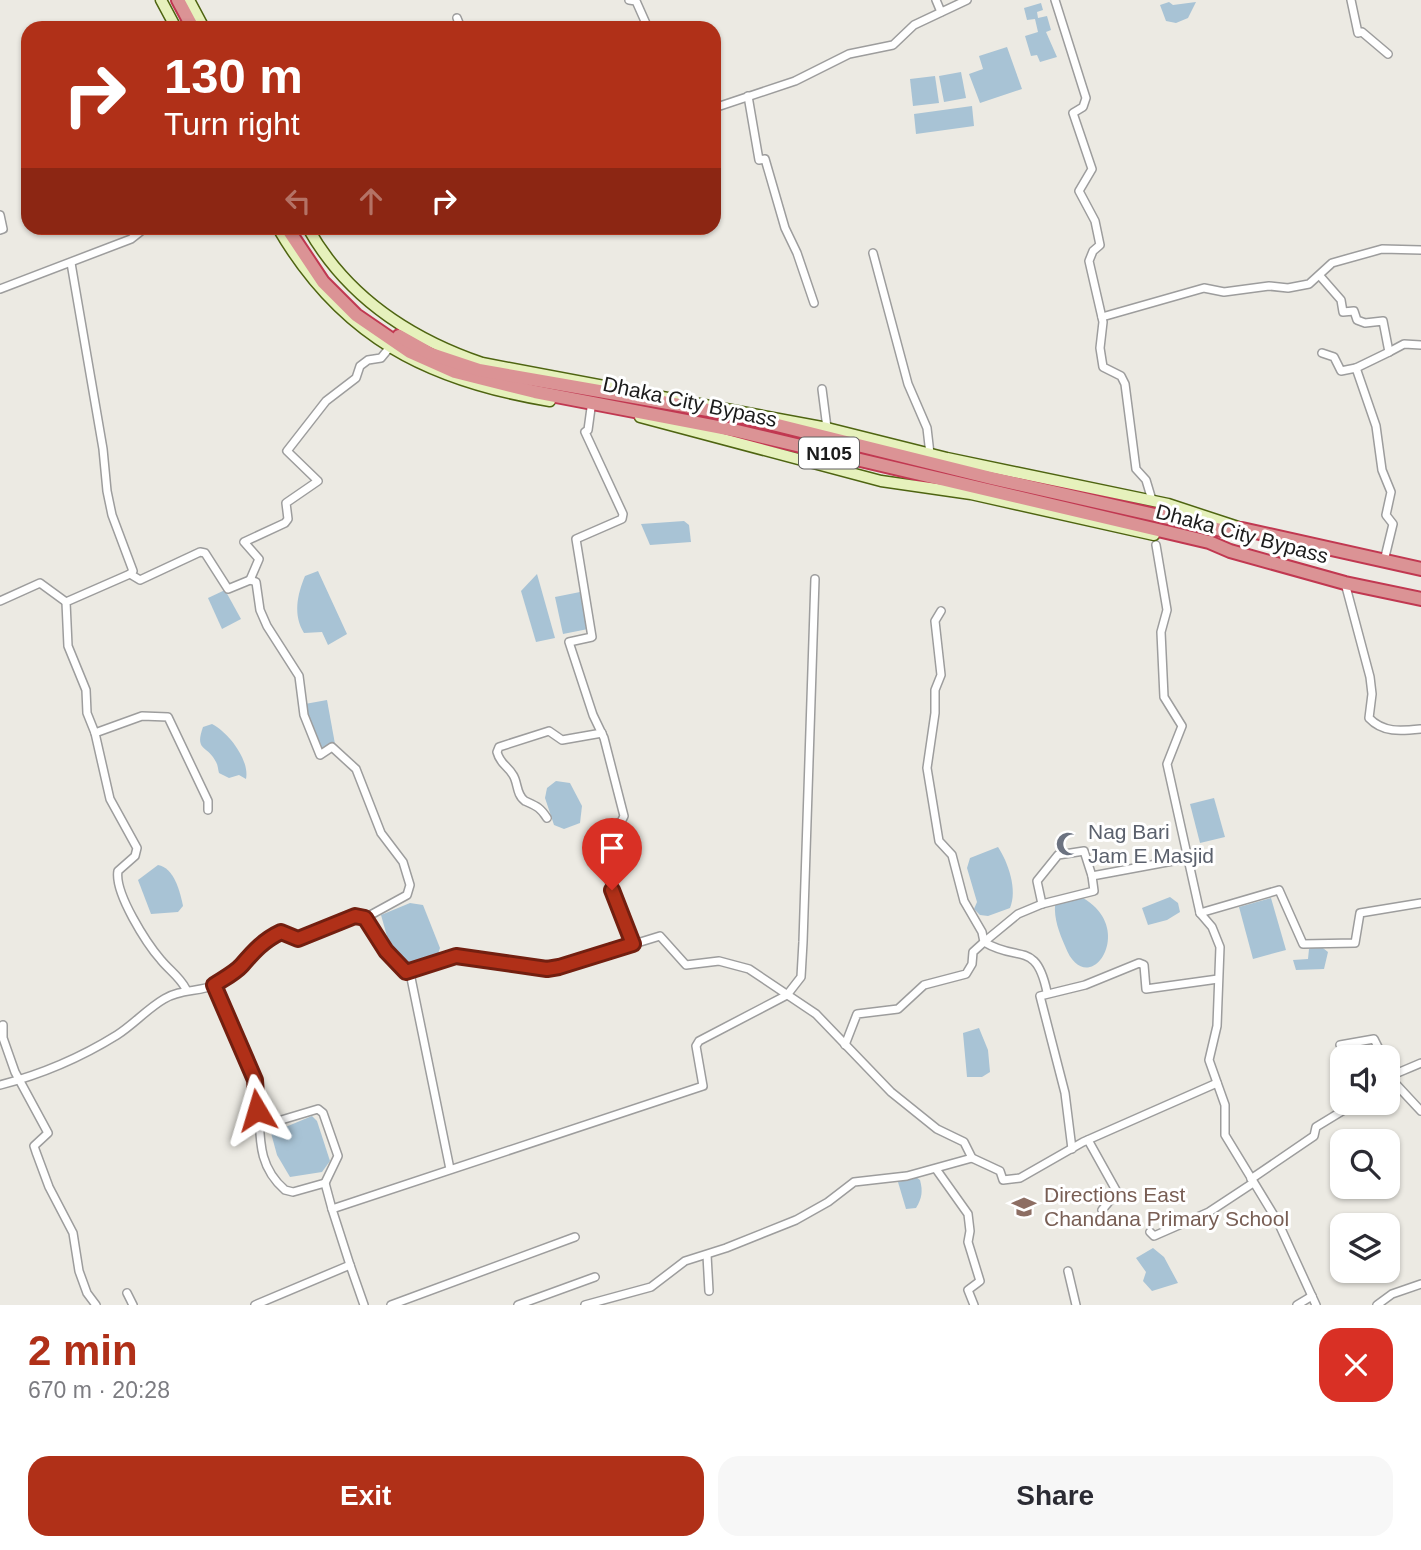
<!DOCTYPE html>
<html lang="en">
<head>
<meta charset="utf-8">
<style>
	:root { --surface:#fff; --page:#f7f7f7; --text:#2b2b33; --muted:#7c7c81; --accent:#b03018 }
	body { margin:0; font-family:Arial,sans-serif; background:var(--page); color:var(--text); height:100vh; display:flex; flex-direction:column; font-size:26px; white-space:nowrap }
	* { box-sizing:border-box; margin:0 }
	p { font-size:23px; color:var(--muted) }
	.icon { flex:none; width:38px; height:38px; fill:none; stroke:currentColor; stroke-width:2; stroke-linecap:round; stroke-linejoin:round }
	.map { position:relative; height:1305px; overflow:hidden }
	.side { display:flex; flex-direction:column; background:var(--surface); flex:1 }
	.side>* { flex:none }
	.banner { position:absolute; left:21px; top:21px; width:700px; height:214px; border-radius:21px; box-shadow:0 2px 5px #0004; background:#b03018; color:#fff; overflow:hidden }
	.buttons { position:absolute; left:1330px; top:1045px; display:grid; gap:14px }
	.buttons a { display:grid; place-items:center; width:70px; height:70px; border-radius:14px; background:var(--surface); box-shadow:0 2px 5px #0004; font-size:35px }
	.pin { position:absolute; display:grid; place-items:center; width:60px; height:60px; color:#fff; margin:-72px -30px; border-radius:50% 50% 50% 0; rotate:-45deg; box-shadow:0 0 7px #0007 }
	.pin .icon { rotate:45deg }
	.me { position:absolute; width:77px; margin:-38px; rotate:353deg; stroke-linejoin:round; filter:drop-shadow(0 0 5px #0008) }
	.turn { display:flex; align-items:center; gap:24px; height:147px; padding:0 28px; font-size:32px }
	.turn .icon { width:91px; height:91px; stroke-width:2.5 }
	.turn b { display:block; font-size:49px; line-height:60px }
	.lanes { display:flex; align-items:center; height:66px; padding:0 28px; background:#0003; justify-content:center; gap:35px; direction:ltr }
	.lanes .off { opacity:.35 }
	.round { display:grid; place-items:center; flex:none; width:74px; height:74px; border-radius:21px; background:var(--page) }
	.overview { display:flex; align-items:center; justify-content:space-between; height:119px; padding:0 28px }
	h1 { font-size:42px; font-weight:800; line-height:52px; color:var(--accent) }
	.primary-button { display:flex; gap:14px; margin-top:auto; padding:14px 28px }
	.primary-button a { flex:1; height:80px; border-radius:21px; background:var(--accent); color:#fff; font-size:28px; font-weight:800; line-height:80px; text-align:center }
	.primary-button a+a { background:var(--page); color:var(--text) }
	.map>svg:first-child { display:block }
</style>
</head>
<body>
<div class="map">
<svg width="1421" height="1305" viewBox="0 0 1421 1305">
	<rect width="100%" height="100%" fill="#eceae3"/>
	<g fill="#a8c3d5">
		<path d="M1169 2 1173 5 1196 2 1188 18 1176 23 1166 21 1160 5Z"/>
		<path d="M1041 3 1043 10 1037 12 1038 18 1047 16 1051 30 1046 32 1057 57 1040 62 1037 55 1031 56 1025 36 1038 32 1035 19 1027 20 1024 8Z"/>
		<path d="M1007 47 1022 89 980 103 969 74 983 69 979 56Z"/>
		<path d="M961 72 966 98 944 102 939 76Z"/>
		<path d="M935 76 939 103 913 106 910 79Z"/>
		<path d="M972 106 974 126 916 134 914 114Z"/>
		<path d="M684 521 689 525 691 542 650 545 641 524Z"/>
		<path d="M318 571 347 634 328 645 322 632 304 633C293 615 297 595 305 576Z"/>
		<path d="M537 574 555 638 536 642 521 591Z"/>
		<path d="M225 590 241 619 222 629 208 598Z"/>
		<path d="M580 592 588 629 563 634 555 597Z"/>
		<path d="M327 700 335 744 322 751 313 738 305 704Z"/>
		<path d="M212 724C228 732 250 760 246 779L239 775 229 778 219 773C218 770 218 765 216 762 208 745 194 752 203 727Z"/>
		<path d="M556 781 570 783 582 806 580 823 564 829 554 825 545 798 547 788Z"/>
		<path d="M1214 798 1225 837 1200 843 1190 804Z"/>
		<path d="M998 847C1008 862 1018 890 1010 908L988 916 980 915 974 909 977 902 967 868 970 858Z"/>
		<path d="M158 865C174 868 180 891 183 906L178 912 151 914 138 880Z"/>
		<path d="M1170 897 1178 903 1180 912 1167 920 1148 925 1142 908Z"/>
		<path d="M1083 898C1139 930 1087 1004 1065 946 1059 932 1054 919 1055 904Z"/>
		<path d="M1271 898 1286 950 1253 959 1239 907Z"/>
		<path d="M410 903 423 905 440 948 437 957 406 966 392 954 381 915Z"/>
		<path d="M1319 945 1328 952 1324 969 1296 970 1293 960 1308 959 1309 949Z"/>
		<path d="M979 1028 988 1050 990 1072 982 1077H967L963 1033Z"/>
		<path d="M312 1116 317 1121 330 1161 322 1172 290 1177 277 1155 271 1133Z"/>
		<path d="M916 1177 920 1180C923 1191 922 1198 916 1208L906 1209 898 1182Z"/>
		<path d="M1153 1248 1164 1257 1178 1283 1152 1291 1143 1281 1146 1272 1136 1258Z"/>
	</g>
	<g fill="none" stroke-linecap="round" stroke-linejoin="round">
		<g stroke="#9d9d9d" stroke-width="10">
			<g id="street">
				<path d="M629 0 636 1 648 28"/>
				<path d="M936 0 941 12"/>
				<path d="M1055 0 1086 98 1083 107 1073 113 1092 169 1079 191 1095 221 1100 245 1093 251 1089 261 1103 322 1100 348 1103 367 1121 376 1125 384 1136 469 1146 480 1152 500"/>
				<path d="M1351 0 1358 33 1362 32 1388 54"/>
				<path d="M457 18 461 28"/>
				<path d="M259 28H268"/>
				<path d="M748 96 759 160 765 159 785 228 797 253 814 303"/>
				<path d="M714 108 795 81 849 54 893 45 914 25 967 0"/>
				<path d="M0 215 3 229 0 230"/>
				<path d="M873 253 908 384 927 428 930 454"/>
				<path d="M71 263 103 449 107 491 112 515 133 571 130 574"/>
				<path d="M1320 276 1341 300 1343 312 1354 311 1357 320 1365 323 1383 321 1389 352 1356 368"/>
				<path d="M0 289 131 239 145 228"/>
				<path d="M1102 317 1204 288 1224 292 1269 286 1288 288 1309 284 1332 263 1382 249 1421 250"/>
				<path d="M1389 352 1404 344 1421 345"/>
				<path d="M1322 353 1334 357 1341 371 1356 368 1376 426 1382 470 1391 492 1386 515 1393 524 1384 561"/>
				<path d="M822 389 827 428"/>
				<path d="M591 408 588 430 585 432 623 514 622 519 576 539 592 637 569 642 593 715 604 738 624 816 621 822 596 830 604 868 633 944"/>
				<path d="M1156 545 1167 610 1161 632 1164 697 1182 726 1167 764 1200 913 1212 927 1220 947 1217 1026 1209 1060 1225 1105V1135L1278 1222 1316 1305"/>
				<path d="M250 580 259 559 244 542 285 523 288 519 286 503 318 481 287 451 326 401 356 378 360 366 368 360 381 358 390 347"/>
				<path d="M1345 583 1370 677 1372 694 1369 718C1383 733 1401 731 1421 729"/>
				<path d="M0 601 40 583 66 602"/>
				<path d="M95 733 142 716 168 717 208 801V810"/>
				<path d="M547 818C540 807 536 806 525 801 516 795 518 782 513 775 507 765 500 764 497 752L499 747 549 731 562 740 602 733"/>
				<path d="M1042 904 1037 881 1058 855 1084 851 1092 876"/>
				<path d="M1200 913 1279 890 1303 944 1355 943 1360 913 1421 903"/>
				<path d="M410 973 450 1169"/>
				<path d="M214 985C227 1015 247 1048 255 1080 265 1120 249 1159 285 1190L293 1192 325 1183 332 1209"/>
				<path d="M186 989C179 976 170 971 161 960 147 944 114 893 118 871L135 856 137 848 110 799 95 733 87 713 86 690 68 646 66 602 130 574 140 580 200 552 205 553 228 589 250 580 256 582 260 610 267 626 299 676 304 715 320 755 332 747 356 769 381 833 403 862 410 885 407 895 365 918"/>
				<path d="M1047 992C1036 940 1019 963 984 942L1018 914 1042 904 1094 891 1092 876 1189 858"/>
				<path d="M3 1025V1038L15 1072 48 1133 34 1146 36 1152 49 1187 73 1233 79 1271 87 1293 96 1305"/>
				<path d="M845 1045 857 1014 898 1009 924 985 966 974 972 964 973 952 984 942 982 932 964 901 952 855 939 841 927 768 935 713V690L941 675 935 621 941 611"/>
				<path d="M1340 1045 1374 1039 1383 1057"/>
				<path d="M1388 1067 1395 1074"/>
				<path d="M1393 1081 1421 1111"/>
				<path d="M1388 1084 1395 1074 1421 1063"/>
				<path d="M0 1085C43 1074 80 1058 117 1035 134 1024 147 1009 164 999 180 989 199 992 215 985 241 972 254 944 281 932L298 939 355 916 365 918C380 934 388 966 410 973L445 957 456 956 546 969 559 967 660 936 686 965 719 961 749 969 816 1014 891 1092 937 1129 964 1142 972 1158 1000 1171 1003 1180 1020 1178 1083 1142 1217 1083"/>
				<path d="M258 1127 318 1109 323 1113 338 1156 325 1183"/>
				<path d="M1088 1140 1117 1192 1102 1210"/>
				<path d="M1072 1149 1065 1093 1040 996 1085 985 1139 963 1144 965 1146 989 1218 979"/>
				<path d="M936 1169 968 1214 970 1231 968 1242 980 1281 968 1290 974 1305"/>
				<path d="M1251 1179 1314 1136 1316 1127 1357 1102"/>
				<path d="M1150 1232 1154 1236 1209 1212 1253 1183"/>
				<path d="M707 1255 709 1291"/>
				<path d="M350 1265 364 1305"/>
				<path d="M1068 1271 1076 1305"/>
				<path d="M127 1293 133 1305"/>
				<path d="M255 1305 350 1265 332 1209 703 1086 696 1046 699 1041 787 995 801 977 803 942 815 579"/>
				<path d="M391 1305 575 1237"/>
				<path d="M518 1305 595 1277"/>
				<path d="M585 1305 651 1287 685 1261 726 1248 796 1220 828 1202 854 1182 907 1176 972 1158"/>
				<path d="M1297 1305 1312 1296"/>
				<path d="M1377 1305 1392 1294 1421 1284"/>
			</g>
		</g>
		<g stroke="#4e6411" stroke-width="13">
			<g id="secondary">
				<path d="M161 0 176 28"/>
				<path d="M189 0 204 28"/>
				<path d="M278 228C341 337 428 381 550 401"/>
				<path d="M308 228C346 296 409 338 482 363L827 428 947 458 1168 504 1238 527"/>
				<path d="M640 417 881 481 971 494 1154 535"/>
			</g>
		</g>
		<g stroke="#c13851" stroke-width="16">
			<g id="highway">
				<path d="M178 0 193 28"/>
				<path d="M287 228 323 282 356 315 410 352 455 372 535 392 733 430 1209 542 1230 551 1345 583 1421 599"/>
				<path d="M399 336 431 354 479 370 737 415 991 478 1221 530 1242 529 1421 569"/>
			</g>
		</g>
		<use href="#street" stroke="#fff" stroke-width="7"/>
		<use href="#secondary" stroke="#e6f1bc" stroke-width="10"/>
		<use href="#highway" stroke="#db9395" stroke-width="12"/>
	</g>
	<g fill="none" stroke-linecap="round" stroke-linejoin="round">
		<g stroke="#721f10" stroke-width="18">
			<path id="route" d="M257 1110 255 1080 214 985C223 979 235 973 242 965 254 951 264 940 281 932L298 939 355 916 365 918 386 951 406 972 456 956 547 969 559 967 633 944 612 890"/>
		</g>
		<use href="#route" stroke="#b03018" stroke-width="12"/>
	</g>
	<defs>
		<g id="mosque-bare" transform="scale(1.89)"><path d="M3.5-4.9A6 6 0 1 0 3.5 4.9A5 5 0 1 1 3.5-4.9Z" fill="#6b7280" stroke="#fff" stroke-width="2.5" paint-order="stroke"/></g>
		<g id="school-bare" transform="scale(1.89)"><path d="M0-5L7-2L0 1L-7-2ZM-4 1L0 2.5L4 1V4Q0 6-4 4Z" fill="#8d6e63" stroke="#fff" stroke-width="2.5" paint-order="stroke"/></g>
	</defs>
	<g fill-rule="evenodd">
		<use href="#mosque-bare" x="1068" y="844"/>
		<use href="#school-bare" x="1024" y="1207"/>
	</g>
	<g text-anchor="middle" stroke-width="6" stroke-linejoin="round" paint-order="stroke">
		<rect fill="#fff" stroke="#606060" stroke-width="2" x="799" y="437.5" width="60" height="31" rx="5"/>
		<g font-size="19" font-weight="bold" fill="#1c1c1c">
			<text x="829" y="460">N105</text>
		</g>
		<g font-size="21" fill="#1c1c1c" stroke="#fff">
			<text transform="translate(690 402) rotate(12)" y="7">Dhaka City Bypass</text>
			<text transform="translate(1242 534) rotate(15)" y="7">Dhaka City Bypass</text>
		</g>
		<g font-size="21" fill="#5b616d" stroke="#fff" text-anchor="start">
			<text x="1088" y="839">Nag Bari<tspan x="1088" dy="24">Jam E Masjid</tspan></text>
		</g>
		<g font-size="21" fill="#785e54" stroke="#fff" text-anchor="start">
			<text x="1044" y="1202">Directions East<tspan x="1044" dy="24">Chandana Primary School</tspan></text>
		</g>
	</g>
</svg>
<div class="buttons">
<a><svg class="icon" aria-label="sound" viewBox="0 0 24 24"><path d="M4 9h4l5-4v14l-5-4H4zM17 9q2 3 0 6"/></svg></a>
<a><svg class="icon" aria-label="search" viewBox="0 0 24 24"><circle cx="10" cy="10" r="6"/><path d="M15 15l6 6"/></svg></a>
<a><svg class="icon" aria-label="layers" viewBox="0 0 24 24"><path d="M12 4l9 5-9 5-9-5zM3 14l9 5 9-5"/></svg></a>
</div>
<div class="pin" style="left:612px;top:890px;background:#d93025"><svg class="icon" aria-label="arrive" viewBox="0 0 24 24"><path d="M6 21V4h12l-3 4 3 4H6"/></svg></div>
<svg class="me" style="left:257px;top:1110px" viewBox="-20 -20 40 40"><path d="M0-17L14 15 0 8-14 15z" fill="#b03018" stroke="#fff" stroke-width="4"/></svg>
<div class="banner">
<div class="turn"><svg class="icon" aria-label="right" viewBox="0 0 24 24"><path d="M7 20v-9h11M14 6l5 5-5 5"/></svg><div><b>130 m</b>Turn right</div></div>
<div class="lanes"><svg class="icon off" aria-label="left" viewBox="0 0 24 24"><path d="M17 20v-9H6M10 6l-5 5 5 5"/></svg><svg class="icon off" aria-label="ahead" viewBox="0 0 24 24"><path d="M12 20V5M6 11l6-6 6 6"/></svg><svg class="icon" aria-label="right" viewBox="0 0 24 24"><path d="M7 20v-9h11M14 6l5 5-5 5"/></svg></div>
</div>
</div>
<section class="side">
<div class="overview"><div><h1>2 min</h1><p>670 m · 20:28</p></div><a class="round" style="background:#d93025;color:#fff"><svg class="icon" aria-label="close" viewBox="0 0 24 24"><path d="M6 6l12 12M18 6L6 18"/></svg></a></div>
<div class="primary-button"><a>Exit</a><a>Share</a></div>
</section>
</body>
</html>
